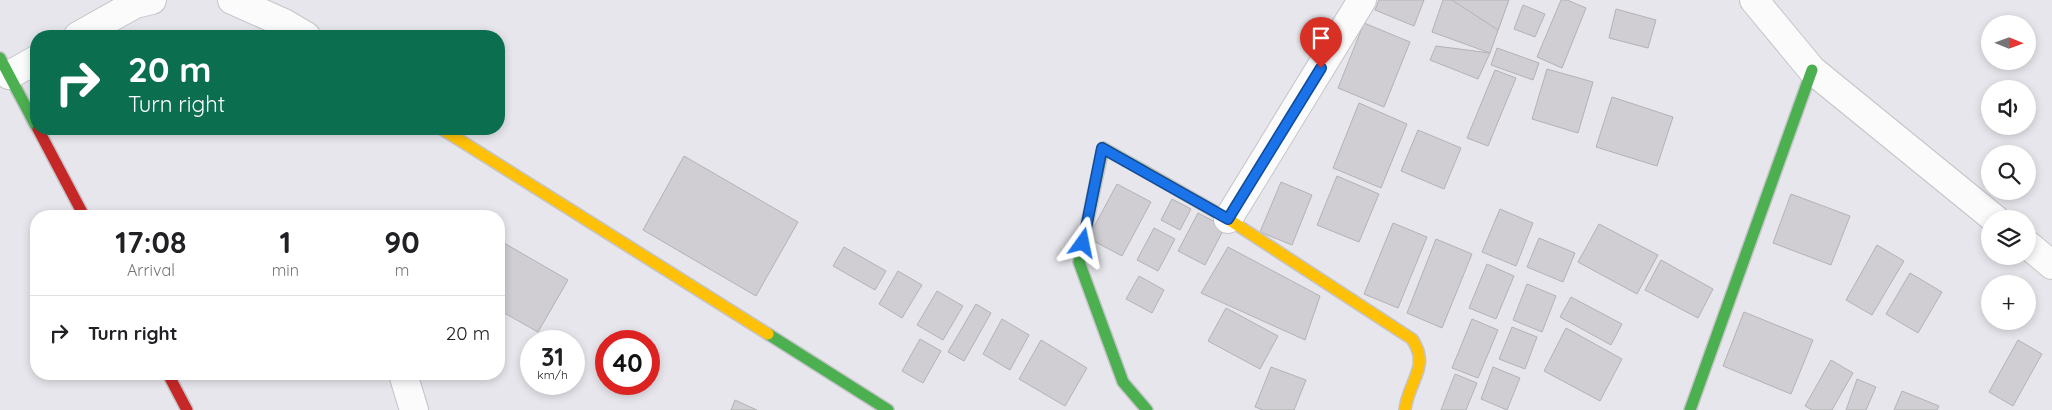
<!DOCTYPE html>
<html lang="en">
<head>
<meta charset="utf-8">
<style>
	:root { --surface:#fff; --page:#f6f6f6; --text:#202124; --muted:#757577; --line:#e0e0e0 }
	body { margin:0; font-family:Quicksand,sans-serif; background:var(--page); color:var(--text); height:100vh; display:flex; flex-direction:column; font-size:19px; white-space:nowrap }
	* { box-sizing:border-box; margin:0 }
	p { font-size:16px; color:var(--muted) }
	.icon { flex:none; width:28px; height:28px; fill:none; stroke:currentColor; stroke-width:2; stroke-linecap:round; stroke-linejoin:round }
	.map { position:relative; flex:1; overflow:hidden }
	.details { position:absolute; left:30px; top:210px; width:475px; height:170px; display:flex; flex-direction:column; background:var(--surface); border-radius:20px; box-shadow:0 2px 8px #0003 }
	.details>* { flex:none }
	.banner { position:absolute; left:30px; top:30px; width:475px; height:105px; border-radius:20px; box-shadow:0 2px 8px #0003; background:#0b6e4f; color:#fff; overflow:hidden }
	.needle { width:32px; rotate:91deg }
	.fabs { position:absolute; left:1981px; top:15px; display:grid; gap:10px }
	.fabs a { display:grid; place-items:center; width:55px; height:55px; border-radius:50%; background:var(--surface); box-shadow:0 2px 8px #0003; font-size:25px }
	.speed { position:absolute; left:520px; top:330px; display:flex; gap:10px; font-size:25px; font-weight:700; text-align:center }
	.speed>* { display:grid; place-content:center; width:65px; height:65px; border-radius:50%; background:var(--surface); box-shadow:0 2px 8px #0003; line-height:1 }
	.speed small { font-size:12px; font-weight:400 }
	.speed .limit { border:8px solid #d22; background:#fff; color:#111 }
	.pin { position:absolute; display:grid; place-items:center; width:42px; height:42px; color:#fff; margin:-51px -21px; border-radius:50% 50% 50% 0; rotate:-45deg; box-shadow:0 0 5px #0007 }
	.pin .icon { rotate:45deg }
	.me { position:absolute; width:55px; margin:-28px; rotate:12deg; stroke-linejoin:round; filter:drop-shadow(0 0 4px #0008) }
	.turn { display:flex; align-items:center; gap:18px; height:105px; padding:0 15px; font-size:22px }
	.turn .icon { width:65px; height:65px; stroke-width:2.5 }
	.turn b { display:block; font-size:35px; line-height:42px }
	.eta { display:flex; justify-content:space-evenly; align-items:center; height:85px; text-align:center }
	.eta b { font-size:30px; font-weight:700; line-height:35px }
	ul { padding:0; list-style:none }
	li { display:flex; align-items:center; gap:15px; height:75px; padding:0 15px; border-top:1px solid var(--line) }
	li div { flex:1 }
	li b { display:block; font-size:19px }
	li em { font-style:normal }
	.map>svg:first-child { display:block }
</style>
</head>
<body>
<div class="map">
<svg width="2052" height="410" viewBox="0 0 2052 410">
	<rect width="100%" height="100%" fill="#e6e6ec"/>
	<g fill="#d0ced2" stroke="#b3b2b5">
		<path d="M1379 0H1424L1414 26 1375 10Z"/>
		<path d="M1443 0H1458L1503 16 1490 53 1432 32Z"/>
		<path d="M1452 0H1509L1498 30Z"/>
		<path d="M1561 0H1567L1586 8 1562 68 1537 57Z"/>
		<path d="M1523 5 1545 14 1535 37 1514 29Z"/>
		<path d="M1616 9 1656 20 1648 48 1609 38Z"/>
		<path d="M1364 23 1410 42 1384 107 1338 88Z"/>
		<path d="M1436 46 1490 53 1478 79 1430 60Z"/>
		<path d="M1497 48 1539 63 1533 80 1491 65Z"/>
		<path d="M1547 69 1593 82 1578 133 1532 119Z"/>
		<path d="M1495 70 1516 78 1488 146 1467 138Z"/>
		<path d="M1612 97 1673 117 1657 166 1596 147Z"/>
		<path d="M1359 103 1407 124 1381 188 1333 168Z"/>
		<path d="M1418 130 1461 148 1444 189 1401 171Z"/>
		<path d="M684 156 798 222 756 296 643 230Z"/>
		<path d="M1337 176 1379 194 1359 242 1317 225Z"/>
		<path d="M1281 182 1312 195 1292 245 1260 232Z"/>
		<path d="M1117 184 1151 202 1122 256 1088 238Z"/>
		<path d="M1791 194 1850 216 1831 265 1773 243Z"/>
		<path d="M1172 199 1191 209 1180 230 1161 220Z"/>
		<path d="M1500 209 1533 223 1516 266 1482 252Z"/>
		<path d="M1198 213 1225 227 1205 265 1178 251Z"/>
		<path d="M1393 223 1427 237 1398 308 1364 294Z"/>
		<path d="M1599 224 1658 255 1637 294 1578 262Z"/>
		<path d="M1154 228 1175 239 1158 271 1137 260Z"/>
		<path d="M1539 238 1575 253 1563 282 1527 267Z"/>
		<path d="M1436 239 1472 254 1442 328 1407 313Z"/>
		<path d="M504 243 568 280 538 332 499 310V252Z"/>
		<path d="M1877 245 1904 261 1872 315 1846 300Z"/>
		<path d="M844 247 886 271 875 290 833 266Z"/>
		<path d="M1228 247 1320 296 1305 340 1201 293Z"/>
		<path d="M1661 260 1713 289 1698 318 1645 290Z"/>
		<path d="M1487 264 1514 276 1496 319 1469 308Z"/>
		<path d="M898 271 922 285 902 318 879 304Z"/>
		<path d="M1910 273 1942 292 1918 333 1886 314Z"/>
		<path d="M1139 276 1164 290 1152 313 1126 299Z"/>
		<path d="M1527 284 1556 296 1542 332 1513 320Z"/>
		<path d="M937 291 963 306 943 340 917 325Z"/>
		<path d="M1571 297 1622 324 1611 345 1560 317Z"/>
		<path d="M976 304 991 313 964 361 948 352Z"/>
		<path d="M1226 308 1278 336 1260 369 1208 341Z"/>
		<path d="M1744 312 1813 340 1791 394 1723 366Z"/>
		<path d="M1002 319 1029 335 1010 370 983 354Z"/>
		<path d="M1472 319 1498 330 1478 378 1452 368Z"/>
		<path d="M1512 327 1537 337 1525 369 1499 359Z"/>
		<path d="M1566 328 1622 359 1600 401 1544 371Z"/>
		<path d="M920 339 941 351 923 383 902 371Z"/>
		<path d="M1041 340 1087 368 1065 406 1019 379Z"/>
		<path d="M2018 340 2042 354 2013 406 1989 392Z"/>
		<path d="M1831 360 1853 373 1832 410H1812L1805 406Z"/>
		<path d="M1271 367 1306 380 1294 410H1263L1255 407Z"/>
		<path d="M1493 367 1520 378 1507 410 1481 399Z"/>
		<path d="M1455 374 1477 383 1466 410H1441Z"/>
		<path d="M1857 379 1876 387 1866 410H1846Z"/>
		<path d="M1902 391 1939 406 1937 410H1894Z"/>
		<path d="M735 400 757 410H731Z"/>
	</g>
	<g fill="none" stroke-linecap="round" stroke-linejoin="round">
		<g stroke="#c4c4c9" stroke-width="30">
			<g id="street">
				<path d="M232 0 284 23 306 36"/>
				<path d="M1754 0 1812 70 1995 219"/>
				<path d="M78 36 135 4 152 0"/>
				<path d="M9 75 36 60"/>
				<path d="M1228 219 1362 0"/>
				<path d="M2028 245 2052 265"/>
				<path d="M403 374 414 410"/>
			</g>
		</g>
		<g stroke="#c4c4c9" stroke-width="14">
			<g id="fast">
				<path d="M0 58 36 126"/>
				<path d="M1146 172 1103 148 1079 262 1123 382 1147 410"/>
				<path d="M768 334 888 410"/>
				<path d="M1690 410 1812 70"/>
			</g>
		</g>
		<g stroke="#c4c4c9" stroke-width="14">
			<g id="slow">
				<path d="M442 129 768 334"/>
				<path d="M1146 172 1228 219 1412 339C1431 367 1408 381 1405 410"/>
			</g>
		</g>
		<g stroke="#c4c4c9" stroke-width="14">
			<g id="jam">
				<path d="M38 129 84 216"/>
				<path d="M168 374 187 410"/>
			</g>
		</g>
		<use href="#street" stroke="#fbfbfc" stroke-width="28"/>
		<use href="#fast" stroke="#4caf50" stroke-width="11"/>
		<use href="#slow" stroke="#ffc107" stroke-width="11"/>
		<use href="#jam" stroke="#c62828" stroke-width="11"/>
	</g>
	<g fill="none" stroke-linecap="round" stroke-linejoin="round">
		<g stroke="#114b97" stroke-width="12">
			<path id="route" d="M1083 243 1102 148 1228 219 1321 68"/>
		</g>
		<use href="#route" stroke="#1a73e8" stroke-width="9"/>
	</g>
</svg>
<div class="fabs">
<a><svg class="needle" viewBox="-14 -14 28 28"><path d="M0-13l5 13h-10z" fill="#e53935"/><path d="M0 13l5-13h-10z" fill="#757577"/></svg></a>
<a><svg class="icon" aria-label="sound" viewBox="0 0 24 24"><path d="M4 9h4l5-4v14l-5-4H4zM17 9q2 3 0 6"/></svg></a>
<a><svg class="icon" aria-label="search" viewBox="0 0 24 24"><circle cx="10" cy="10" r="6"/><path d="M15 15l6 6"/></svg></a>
<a><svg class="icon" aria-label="layers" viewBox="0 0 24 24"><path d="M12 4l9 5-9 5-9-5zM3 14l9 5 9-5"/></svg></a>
<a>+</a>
</div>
<div class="speed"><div>31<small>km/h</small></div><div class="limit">40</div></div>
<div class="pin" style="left:1321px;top:68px;background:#d93025"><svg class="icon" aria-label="arrive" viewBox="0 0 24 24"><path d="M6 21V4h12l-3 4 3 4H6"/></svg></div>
<svg class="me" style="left:1083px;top:243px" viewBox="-20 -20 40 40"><path d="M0-17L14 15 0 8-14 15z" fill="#1a73e8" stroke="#fff" stroke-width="4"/></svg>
<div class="banner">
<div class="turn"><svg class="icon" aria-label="right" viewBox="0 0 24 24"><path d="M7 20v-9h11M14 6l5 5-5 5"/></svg><div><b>20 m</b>Turn right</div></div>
</div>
<section class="details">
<div class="eta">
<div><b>17:08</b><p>Arrival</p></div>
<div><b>1</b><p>min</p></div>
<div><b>90</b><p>m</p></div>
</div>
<ul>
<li><svg class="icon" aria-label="right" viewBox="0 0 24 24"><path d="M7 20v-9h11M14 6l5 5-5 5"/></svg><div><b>Turn right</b></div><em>20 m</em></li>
</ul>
</section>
</div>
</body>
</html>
